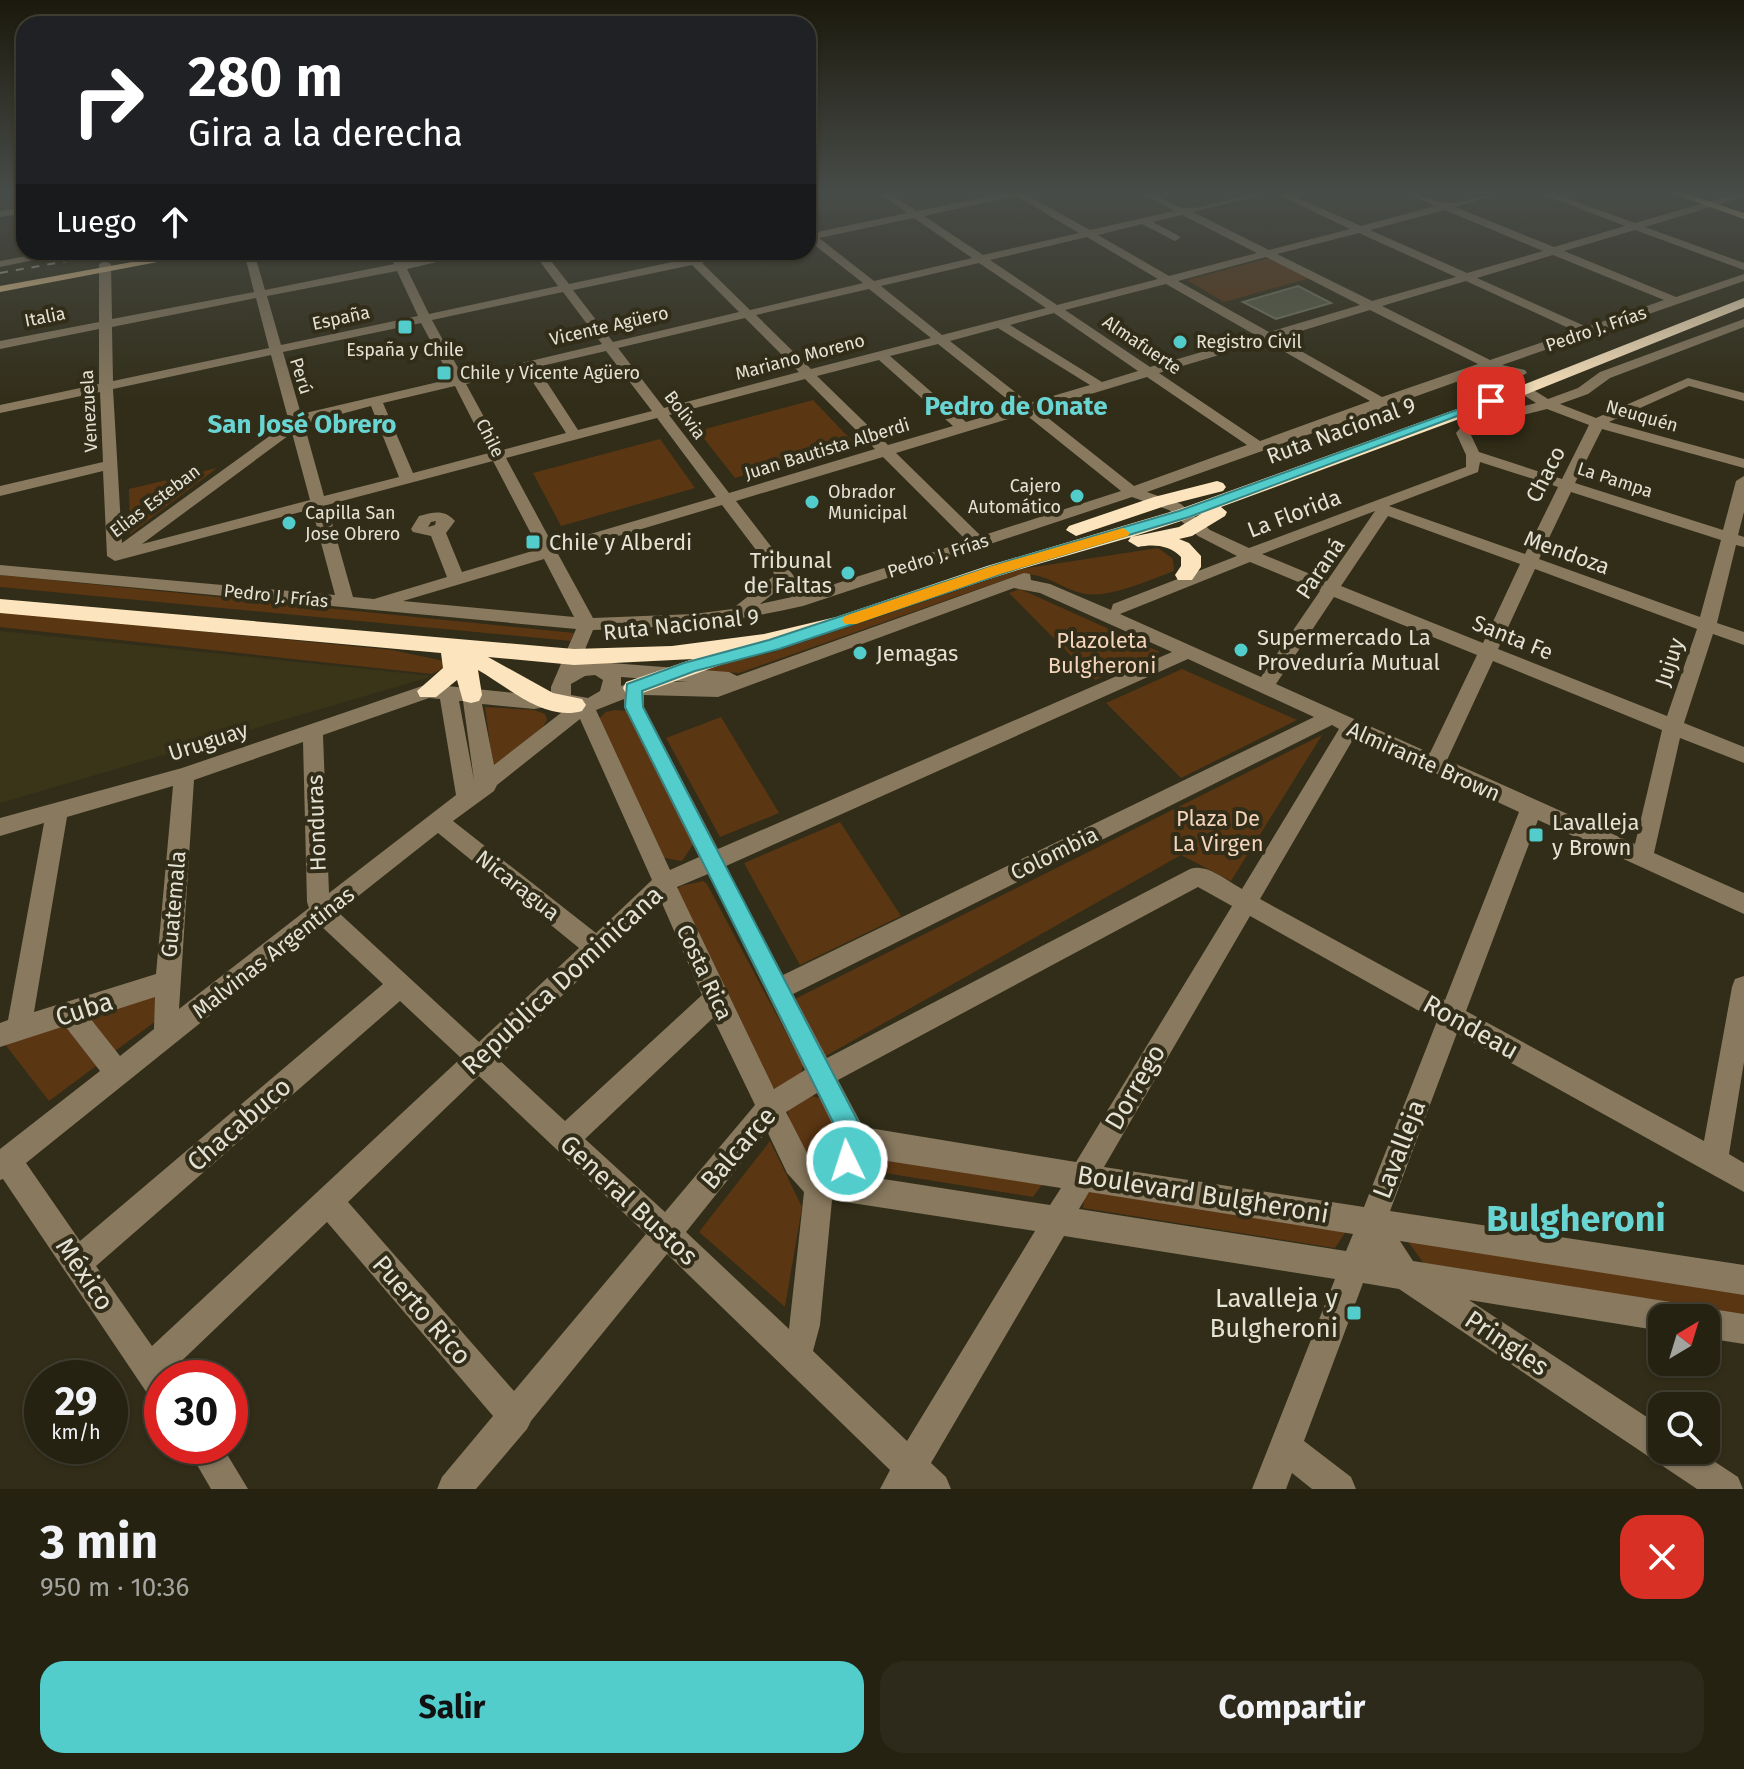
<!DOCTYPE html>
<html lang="es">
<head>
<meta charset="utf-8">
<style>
	:root { --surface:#252212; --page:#2d2a1b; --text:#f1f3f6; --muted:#a3a49f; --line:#423f32; --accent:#52cdcc }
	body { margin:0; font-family:"Fira Sans",sans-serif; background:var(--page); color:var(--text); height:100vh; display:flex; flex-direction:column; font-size:30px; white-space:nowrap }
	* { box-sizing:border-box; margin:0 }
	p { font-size:26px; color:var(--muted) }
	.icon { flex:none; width:44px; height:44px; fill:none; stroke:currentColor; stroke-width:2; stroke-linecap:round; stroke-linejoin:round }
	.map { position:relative; height:1489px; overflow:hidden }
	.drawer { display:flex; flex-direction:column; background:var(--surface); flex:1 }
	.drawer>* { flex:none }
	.top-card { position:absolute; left:16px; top:16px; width:800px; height:244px; border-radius:24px; box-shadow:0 2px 6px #0004,0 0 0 2px var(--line); background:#202124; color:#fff; overflow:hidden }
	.needle { width:52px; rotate:38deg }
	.fabs { position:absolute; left:1648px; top:1304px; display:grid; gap:16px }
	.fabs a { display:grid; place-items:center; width:72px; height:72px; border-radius:16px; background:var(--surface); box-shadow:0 2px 6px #0004,0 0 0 2px var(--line); font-size:40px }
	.speed { position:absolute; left:24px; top:1360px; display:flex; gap:16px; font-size:40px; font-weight:700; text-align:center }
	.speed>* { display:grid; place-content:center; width:104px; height:104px; border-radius:50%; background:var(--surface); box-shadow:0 2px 6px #0004,0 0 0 2px var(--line); line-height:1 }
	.speed small { font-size:20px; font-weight:400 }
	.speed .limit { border:12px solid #d22; background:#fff; color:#111 }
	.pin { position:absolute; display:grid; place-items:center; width:68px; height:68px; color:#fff; margin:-34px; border-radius:16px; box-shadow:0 4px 12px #0006 }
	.me { position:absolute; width:88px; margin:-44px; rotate:356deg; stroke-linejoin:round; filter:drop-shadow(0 0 6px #0008) }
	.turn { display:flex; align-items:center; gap:28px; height:168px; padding:0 40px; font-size:36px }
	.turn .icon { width:104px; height:104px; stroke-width:2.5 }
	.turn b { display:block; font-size:56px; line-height:68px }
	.then { display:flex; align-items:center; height:76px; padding:0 40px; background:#0003; gap:16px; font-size:30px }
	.round { display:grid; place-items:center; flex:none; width:84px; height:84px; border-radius:24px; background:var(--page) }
	.overview { display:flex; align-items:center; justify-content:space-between; height:136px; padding:0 40px }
	h1 { font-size:48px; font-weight:700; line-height:60px }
	.cta { display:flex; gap:16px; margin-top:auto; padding:16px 40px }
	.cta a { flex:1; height:92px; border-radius:24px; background:var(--accent); color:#111; font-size:32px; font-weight:700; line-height:92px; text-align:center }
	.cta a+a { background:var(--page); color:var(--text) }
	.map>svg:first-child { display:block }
</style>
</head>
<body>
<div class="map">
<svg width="1744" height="1489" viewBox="0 0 1744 1489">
	<rect width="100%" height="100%" fill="#312d18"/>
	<path fill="#3a3519" d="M0 631 433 676 0 803Z"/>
	<g fill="#5b3613">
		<path d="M1269 258 1310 278 1224 302 1187 280Z"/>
		<path d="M813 400 855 444 735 478 698 431Z"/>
		<path d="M660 439 695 488 561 526 533 473Z"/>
		<path d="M217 468 130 534 129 489Z"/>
		<path d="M1158 548 1173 559 1174 571C1149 580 1107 600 1081 593 1056 586 1049 574 1021 574L739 673 692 670 774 652 1021 569Z"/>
		<path d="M0 575 574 633 571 641 0 587Z"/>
		<path d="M1020 589 1160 652 1095 680 1009 593Z"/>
		<path d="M0 612 392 650 444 661V668L432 674 0 627Z"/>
		<path d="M1182 669 1297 720 1181 778 1106 703Z"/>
		<path d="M485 707 534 710 545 714 547 720 542 728 493 766Z"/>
		<path d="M615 710 626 711 694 843 682 861 659 857 597 721 606 712Z"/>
		<path d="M721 717 779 813 720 837 666 738Z"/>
		<path d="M1322 735 1231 881 1181 855 824 1057 793 1000Z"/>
		<path d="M840 822 901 916 800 965 744 863Z"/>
		<path d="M703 881 707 884 803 1065 801 1074 778 1089 767 1085 671 894 681 886Z"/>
		<path d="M158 992 156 1021 115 1051 86 1016Z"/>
		<path d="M63 1023 96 1066 49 1101 4 1043Z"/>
		<path d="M812 1096 822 1099 838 1130 831 1166C824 1166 817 1167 811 1162 802 1155 786 1118 788 1107Z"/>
		<path d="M770 1141 802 1207 785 1307 699 1232Z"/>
		<path d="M856 1152 1047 1178 1033 1197 854 1168Z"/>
		<path d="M1085 1187 1348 1228 1335 1248 1083 1208Z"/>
		<path d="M1405 1237 1744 1291V1314L1424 1264Z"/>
	</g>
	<path fill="#595e48" stroke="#747962" stroke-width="2" d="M1298 286 1331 303 1276 319 1243 302Z"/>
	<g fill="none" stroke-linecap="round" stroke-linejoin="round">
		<g fill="#88795f" fill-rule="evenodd">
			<path d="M880 194H891L917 211 1002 194H1025L1090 230 1174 211 1144 194C1160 194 1172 207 1186 208 1208 209 1237 194 1263 194L1193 212 1269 250 1350 229 1277 194H1289L1361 226 1435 206 1409 194C1423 194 1434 203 1447 203 1464 204 1481 194 1499 194L1455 207 1554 247 1625 226 1542 194H1555L1635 223 1735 194H1744V197L1645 227 1744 263V270L1635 230 1564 251 1676 297 1744 274V281L1502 365 1525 370 1527 373 1520 377 1508 374 1548 399 1578 388 1600 372 1744 319V327L1610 378 1588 394 1560 404 1596 418 1688 378 1744 393V401L1689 386 1609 422 1744 459V468L1602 429 1575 483 1723 530 1736 481 1744 476V512L1738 535 1744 537V547L1736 545 1717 623 1744 632V645L1713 634 1684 723 1744 747V763L1680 738 1654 853 1744 893V914L1538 820 1466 1011 1704 1141 1732 987 1735 979 1744 976V1062L1729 1154 1744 1163V1192L1457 1033 1390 1211 1744 1265V1295L1400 1241 1413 1261 1677 1303 1688 1307 1692 1318H1662V1331L1469 1300 1662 1427V1450H1697L1738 1477 1743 1489H1697L1399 1289 1363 1283 1304 1441 1351 1477 1356 1489H1312L1292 1473 1286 1489H1252L1335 1279 1064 1236 931 1463 946 1477 951 1489H880L890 1470 667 1254 531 1421 527 1429 476 1489H437L442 1477 493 1416 327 1222 170 1372 174 1378H162V1404L151 1399 3 1179 0 1180V1149L100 1071 65 1026 0 1047V1023L8 1020 44 823 0 836V818L182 768 428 684 534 695 551 692V687L576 629 0 575V565L335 595 312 509 115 561 107 556 103 471 0 496V486L103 462 100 392 0 413V405L99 384V329L0 349V341L99 322V264L105 261 111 264 112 319 254 292 244 252H254L265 290 394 264 389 252H399L404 262 458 252H480L407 269 429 314 558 286 533 252H544L569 284 686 259 682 255 687 252 696 257 741 252 702 263 750 310 863 283 808 240V231L813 233 907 213ZM1016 196 1079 233 983 255 924 216ZM1445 210 1543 251 1467 273 1370 230ZM1182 215 1257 253 1169 276 1098 235 1142 224 1175 241 1180 238 1179 236 1153 222ZM914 218 972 258 874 281 819 238ZM1359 233 1456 277 1372 301 1277 254ZM1087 237 1158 279 1057 305 990 260ZM1553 255 1664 300 1587 327 1477 278ZM1266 257 1360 305 1269 332 1178 281ZM979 263 1046 308 942 335 881 286ZM692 265 739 312 613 342 573 290ZM397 271 418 316 281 345 267 296ZM1466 281 1575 331 1490 360 1382 306ZM1166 284 1257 336 1150 367 1065 310ZM869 289 931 338 811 369 756 315ZM563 292 602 344 463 377 432 320ZM256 298 269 348 113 381 112 327ZM1370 310 1478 364 1382 397 1278 338ZM1054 313 1138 371 1102 382 1010 325ZM745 318 799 372 664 408 618 348ZM421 323 451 379 301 414 283 352ZM998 328 1090 385 1029 403 950 341ZM1266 341 1370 401 1260 441 1159 373ZM938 344 1017 407 966 422 890 356ZM606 351 652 411 578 430 537 367ZM271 355 289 422 122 543 113 389ZM879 360 953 426 888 445 817 376ZM525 370 566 433 502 450 466 384ZM1487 371 1536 403 1466 421 1456 433 1466 455V467L1249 548 1210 530 1181 504 1147 492ZM1147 377 1247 445 1134 486 1038 410ZM805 379 875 449 729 493 669 415ZM455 386 489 453 413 473 383 403ZM371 406 399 477 324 496 304 424ZM1547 409 1589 425 1562 479 1479 452 1470 433 1476 427ZM1025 414 1121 491 981 536 896 453ZM657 418 716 497 553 545 506 458ZM292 433 310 500 142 544ZM883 457 967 541 807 593 736 501ZM493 461 539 549 462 572 446 533 455 521C444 509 434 512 419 516L411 529 413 532 431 536 447 577 374 599 353 597 327 505ZM1480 462 1558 487 1525 554 1389 506 1478 472ZM1571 492 1721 540 1700 617 1539 559ZM1132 497 1169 510 1198 536 1237 556 1113 604 1111 610 1050 584 1031 580 1030 574 1024 573 737 676 729 672 598 662 579 664 593 630C667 627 731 623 803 606ZM722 505 775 575 732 609 694 614 593 618 558 554ZM1375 511 1327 581 1262 554 1265 553ZM1388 516 1520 564 1483 643 1341 586ZM436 521 435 525 428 527 431 522ZM544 559 574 617 403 601ZM1250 562 1320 591 1261 677 1120 614ZM1535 569 1697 629 1667 716 1498 649ZM783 586 792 597 760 604ZM1014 588 1040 593 1172 652 718 849 644 707V695L718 697ZM1334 597 1477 655 1430 753 1276 684ZM1188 659 1314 717 783 975 726 866ZM1493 661 1662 730 1635 844 1447 760ZM595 675 603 680 600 691 588 698 571 695V684L585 676ZM621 677 688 682 634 681 621 686ZM429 698 440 699 456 795 329 893 323 735ZM624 699V707L699 857 670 870 596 710ZM459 701H463L474 780ZM482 704 534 709 558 705 566 709 494 765ZM580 719 652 880 596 933 453 821 494 791 497 785ZM1332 725 1339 729 1242 889C1227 881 1207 863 1190 869L827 1058 793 994ZM1355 736 1519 812 1445 1000 1260 899ZM303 742 307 902 309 908 179 1009 194 780ZM173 786 156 974 34 1012 67 817ZM438 833 579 948 479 1042 338 912ZM708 874 805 1070 774 1089 677 887ZM1198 887 1232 906 1076 1162 863 1127 838 1080ZM661 901 702 995 565 1121 497 1058ZM1250 916 1437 1021 1364 1207 1104 1167ZM321 926 383 984 80 1241 26 1163ZM155 997 154 1029 120 1056 90 1018ZM400 1001 461 1058 152 1346 96 1266ZM713 1018 755 1105 665 1212 585 1139ZM479 1076 646 1234 514 1391 348 1202ZM817 1093 839 1138 830 1172 825 1173 807 1153 786 1112ZM767 1131 787 1173 804 1192 789 1329 686 1232ZM862 1155 868 1158 1061 1188 1050 1205 858 1175ZM1089 1192 1353 1234 1346 1251 1079 1209ZM832 1200 1035 1231 907 1441 813 1351 820 1325Z"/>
			<path d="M24 207V213L0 217V211Z"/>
			<path d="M49 252H73L0 267V261Z"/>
			<path d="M1706 1308 1744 1314V1344L1706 1338V1318H1693L1695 1312Z"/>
			<path d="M186 1446H222L248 1489H211Z"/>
		</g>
		<g fill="#e5c48d" fill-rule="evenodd">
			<path d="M1674 194H1687L1744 213V219Z"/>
			<path d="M187 252H210L0 292V286Z"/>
		</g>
		<g fill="#fce5be" fill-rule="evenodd">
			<path d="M1744 298V307L1527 394 1221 507 1227 512 1225 516 1192 536 1179 539 1189 543 1201 556V567L1192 580H1178L1175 575 1181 566V557C1169 545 1154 544 1138 547L1128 541 1131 537 1179 527 1201 514C1136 538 1068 554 1002 575 908 605 818 641 720 655L723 660 720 665 634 696 626 694 623 688 626 682 693 659 574 665 488 657 553 693 582 699 586 705 582 711C545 722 508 687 478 670L482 695 479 701 471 703 463 701 457 680 436 697H420L417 691 443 668 441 653 0 613V599L574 649 672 646 764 634 836 617 987 566 1177 510 1515 388Z"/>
			<path d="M1217 481 1223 483 1226 487 1223 491 1168 505 1076 536 1066 530 1069 526 1154 497Z"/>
		</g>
		<path stroke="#a7a494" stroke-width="2" stroke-dasharray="8 8" stroke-linecap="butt" d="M0 273 118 252"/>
	</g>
	<linearGradient id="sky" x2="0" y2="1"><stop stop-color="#1b190d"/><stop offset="0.48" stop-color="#484c48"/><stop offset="1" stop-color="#484c48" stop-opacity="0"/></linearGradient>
	<rect width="1744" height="402" fill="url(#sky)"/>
	<path fill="#52cdcc" stroke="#358585" stroke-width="2" d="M1487 399 1497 401 1189 517 1025 566 779 649 695 671 642 691 643 707 866 1137 856 1170 847 1174 839 1170 835 1161 841 1138 625 707 627 684 684 663 769 640 1014 559 1179 511Z"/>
	<path fill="#f59e0b" d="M1123 528 1130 533 1128 536 1000 574 856 624H845L842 620 845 616 989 567Z"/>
	<g fill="#52cdcc" stroke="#312d18" stroke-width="3">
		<rect x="397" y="319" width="16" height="16" rx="4"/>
		<circle cx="1180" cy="342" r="8"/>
		<rect x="436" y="365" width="16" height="16" rx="4"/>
		<circle cx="1077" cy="496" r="8"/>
		<circle cx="812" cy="502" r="8"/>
		<circle cx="289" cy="523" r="8"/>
		<rect x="525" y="534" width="16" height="16" rx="4"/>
		<circle cx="848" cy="573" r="8"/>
		<circle cx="1241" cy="650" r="8"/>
		<circle cx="860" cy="653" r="8"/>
		<rect x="1528" y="827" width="16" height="16" rx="4"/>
		<rect x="1346" y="1305" width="16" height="16" rx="4"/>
	</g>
	<g text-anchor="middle" stroke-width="8" stroke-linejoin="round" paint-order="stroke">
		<g font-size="18" fill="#e4e2d5" stroke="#312d18">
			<text transform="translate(45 317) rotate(-11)" y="6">Italia</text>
			<text transform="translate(341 318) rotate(-12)" y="6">España</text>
			<text transform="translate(609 326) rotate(-13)" y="6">Vicente Agüero</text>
			<text transform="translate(1596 329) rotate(-19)" y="6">Pedro J. Frías</text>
			<text transform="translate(1142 345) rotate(34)" y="6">Almafuerte</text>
			<text transform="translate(800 357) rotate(-15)" y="6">Mariano Moreno</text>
			<text transform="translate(301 376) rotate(73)" y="6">Perú</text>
			<text transform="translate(89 411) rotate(-93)" y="6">Venezuela</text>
			<text transform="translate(685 415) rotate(53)" y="6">Bolivia</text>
			<text transform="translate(1642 416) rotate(16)" y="6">Neuquén</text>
			<text transform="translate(490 438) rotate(63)" y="6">Chile</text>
			<text transform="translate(827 449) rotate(-17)" y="6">Juan Bautista Alberdi</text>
			<text transform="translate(1615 480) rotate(18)" y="6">La Pampa</text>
			<text transform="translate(155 501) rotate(-37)" y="6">Elias Esteban</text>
			<text transform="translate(938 556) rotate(-18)" y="6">Pedro J. Frías</text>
			<text transform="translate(276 596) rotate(6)" y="6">Pedro J. Frías</text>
		</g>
		<g font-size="18" fill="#e4e2d5" stroke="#312d18" text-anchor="start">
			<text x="1196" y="348">Registro Civil</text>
			<text x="405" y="356" text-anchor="middle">España y Chile</text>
			<text x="460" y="379">Chile y Vicente Agüero</text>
			<text x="1061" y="492" text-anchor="end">Cajero<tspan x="1061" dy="21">Automático</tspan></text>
			<text x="828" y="498">Obrador<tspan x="828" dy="21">Municipal</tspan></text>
			<text x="305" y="519">Capilla San<tspan x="305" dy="21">Jose Obrero</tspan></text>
		</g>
		<g font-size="22" fill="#e4e2d5" stroke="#312d18">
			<text transform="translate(1341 430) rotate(-20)" y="8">Ruta Nacional 9</text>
			<text transform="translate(1545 474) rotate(-63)" y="8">Chaco</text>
			<text transform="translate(1294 513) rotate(-21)" y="8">La Florida</text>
			<text transform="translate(1567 552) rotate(20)" y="8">Mendoza</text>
			<text transform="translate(1320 568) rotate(-56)" y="8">Paraná</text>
			<text transform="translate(681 624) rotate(-6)" y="8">Ruta Nacional 9</text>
			<text transform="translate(1513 637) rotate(22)" y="8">Santa Fe</text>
			<text transform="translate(1669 662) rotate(-72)" y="8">Jujuy</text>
			<text transform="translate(208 741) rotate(-18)" y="8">Uruguay</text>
			<text transform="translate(1424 761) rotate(24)" y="8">Almirante Brown</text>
			<text transform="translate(316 823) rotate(-92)" y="8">Honduras</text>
			<text transform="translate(1054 853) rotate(-26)" y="8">Colombia</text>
			<text transform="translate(518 885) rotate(38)" y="8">Nicaragua</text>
			<text transform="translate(173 904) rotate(-85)" y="8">Guatemala</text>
			<text transform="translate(273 952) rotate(-38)" y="8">Malvinas Argentinas</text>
			<text transform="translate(705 972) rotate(65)" y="8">Costa Rica</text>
		</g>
		<g font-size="22" fill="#e4e2d5" stroke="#312d18" text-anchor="start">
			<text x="549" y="550">Chile y Alberdi</text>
			<text x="832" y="568" text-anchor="end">Tribunal<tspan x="832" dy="25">de Faltas</tspan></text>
			<text x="1257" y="645">Supermercado La<tspan x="1257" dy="25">Proveduría Mutual</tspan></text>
			<text x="876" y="661">Jemagas</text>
			<text x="1552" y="830">Lavalleja<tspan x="1552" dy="25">y Brown</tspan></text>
		</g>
		<g font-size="22" fill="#f4d4ba" stroke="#312d18">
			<text x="1102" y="648">Plazoleta<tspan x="1102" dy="25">Bulgheroni</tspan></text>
			<text x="1218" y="826">Plaza De<tspan x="1218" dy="25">La Virgen</tspan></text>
		</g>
		<g font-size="26" font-weight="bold" fill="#68d5d3" stroke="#312d18">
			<text x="1016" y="415">Pedro de Onate</text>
			<text x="302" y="433">San José Obrero</text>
		</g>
		<g font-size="26" fill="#e4e2d5" stroke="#312d18">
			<text transform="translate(562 980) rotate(-43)" y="9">Republica Dominicana</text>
			<text transform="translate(84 1009) rotate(-18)" y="9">Cuba</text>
			<text transform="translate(1471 1027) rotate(29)" y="9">Rondeau</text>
			<text transform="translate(1135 1087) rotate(-60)" y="9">Dorrego</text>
			<text transform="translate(239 1124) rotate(-41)" y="9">Chacabuco</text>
			<text transform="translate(738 1148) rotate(-49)" y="9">Balcarce</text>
			<text transform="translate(1399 1149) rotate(-69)" y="9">Lavalleja</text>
			<text transform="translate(1203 1194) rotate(9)" y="9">Boulevard Bulgheroni</text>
			<text transform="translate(629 1200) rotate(43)" y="9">General Bustos</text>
			<text transform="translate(85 1274) rotate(56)" y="9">México</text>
			<text transform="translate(422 1310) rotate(49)" y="9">Puerto Rico</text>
			<text transform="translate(1507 1343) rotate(34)" y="9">Pringles</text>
		</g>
		<g font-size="26" fill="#e4e2d5" stroke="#312d18" text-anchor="end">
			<text x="1338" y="1307">Lavalleja y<tspan x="1338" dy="30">Bulgheroni</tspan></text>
		</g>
		<g font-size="36" font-weight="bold" fill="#68d5d3" stroke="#312d18">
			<text x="1576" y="1231">Bulgheroni</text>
		</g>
	</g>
</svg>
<div class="fabs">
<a><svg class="needle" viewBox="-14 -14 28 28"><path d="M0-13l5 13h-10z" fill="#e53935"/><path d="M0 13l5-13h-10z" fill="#a3a49f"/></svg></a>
<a><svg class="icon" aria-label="search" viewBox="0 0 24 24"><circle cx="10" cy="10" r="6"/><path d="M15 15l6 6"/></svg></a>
</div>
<div class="speed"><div>29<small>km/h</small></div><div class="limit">30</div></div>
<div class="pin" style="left:1491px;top:401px;background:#d93025"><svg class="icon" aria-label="arrive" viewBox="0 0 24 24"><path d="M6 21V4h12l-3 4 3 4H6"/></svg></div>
<svg class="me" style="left:847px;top:1161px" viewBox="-20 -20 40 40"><circle r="17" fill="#52cdcc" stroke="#fff" stroke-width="3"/><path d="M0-11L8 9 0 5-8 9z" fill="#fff"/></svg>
<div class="top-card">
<div class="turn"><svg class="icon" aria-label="right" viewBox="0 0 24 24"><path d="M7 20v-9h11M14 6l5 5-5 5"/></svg><div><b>280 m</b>Gira a la derecha</div></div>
<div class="then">Luego<svg class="icon" aria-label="ahead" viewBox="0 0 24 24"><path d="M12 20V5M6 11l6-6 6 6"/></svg></div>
</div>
</div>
<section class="drawer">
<div class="overview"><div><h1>3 min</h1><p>950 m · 10:36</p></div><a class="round" style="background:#d93025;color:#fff"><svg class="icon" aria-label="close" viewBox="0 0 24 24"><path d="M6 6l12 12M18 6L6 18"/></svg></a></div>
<div class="cta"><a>Salir</a><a>Compartir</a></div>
</section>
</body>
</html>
